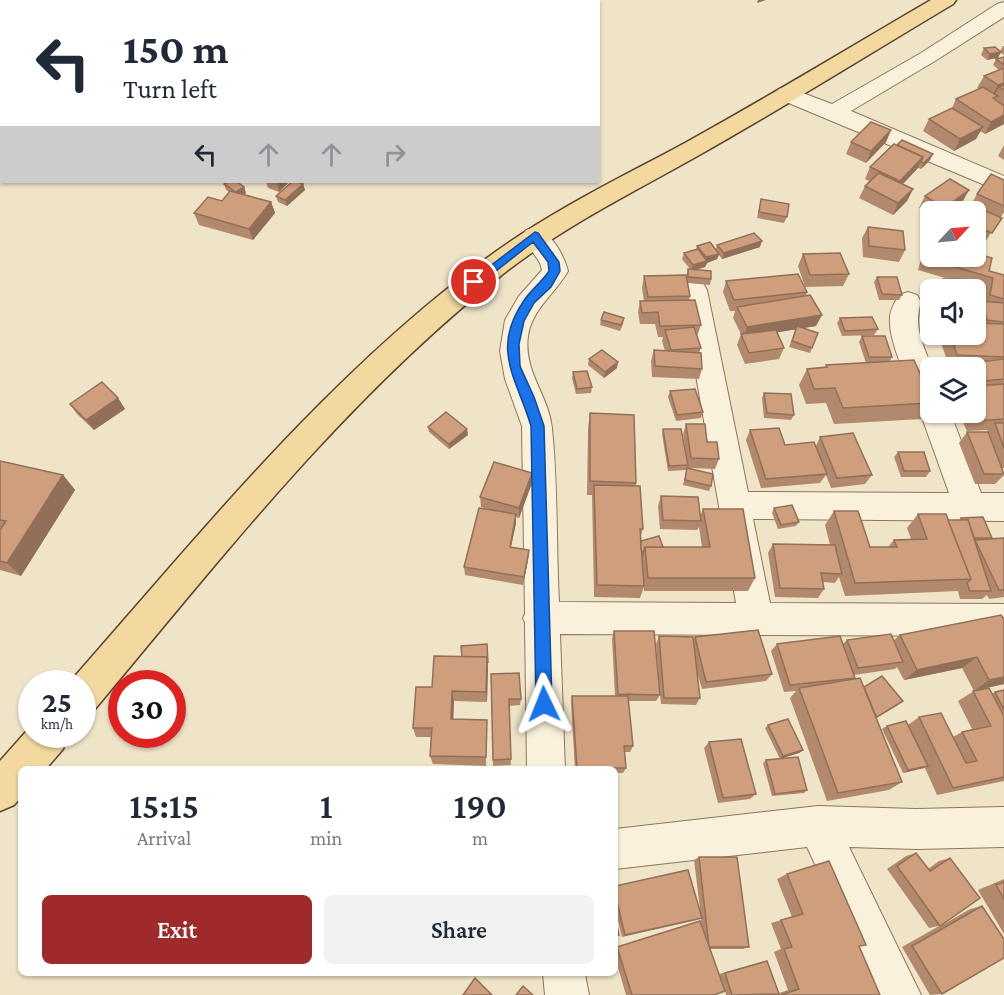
<!DOCTYPE html>
<html lang="en">
<head>
<meta charset="utf-8">
<style>
	:root { --surface:#fff; --page:#f2f2f3; --text:#1f2937; --muted:#747a83; --accent:#9e2a2b }
	body { margin:0; font-family:"Crimson Pro",serif; background:var(--page); color:var(--text); height:100vh; display:flex; flex-direction:column; font-size:22px; white-space:nowrap }
	* { box-sizing:border-box; margin:0 }
	p { font-size:20px; color:var(--muted) }
	.icon { flex:none; width:33px; height:33px; fill:none; stroke:currentColor; stroke-width:2; stroke-linecap:round; stroke-linejoin:round }
	.map { position:relative; flex:1; overflow:hidden }
	.sheet { position:absolute; left:18px; top:766px; width:600px; height:210px; display:flex; flex-direction:column; background:var(--surface); border-radius:9px; box-shadow:0 2px 4px #0004 }
	.sheet>* { flex:none }
	.guide { position:absolute; left:0px; top:0px; width:600px; height:183px; box-shadow:0 2px 4px #0004; background:#fff; color:var(--text); overflow:hidden }
	.needle { width:39px; rotate:64deg }
	.controls { position:absolute; left:920px; top:201px; display:grid; gap:12px }
	.controls a { display:grid; place-items:center; width:66px; height:66px; border-radius:9px; background:var(--surface); box-shadow:0 2px 4px #0004; font-size:30px }
	.speed { position:absolute; left:18px; top:670px; display:flex; gap:12px; font-size:30px; font-weight:700; text-align:center }
	.speed>* { display:grid; place-content:center; width:78px; height:78px; border-radius:50%; background:var(--surface); box-shadow:0 2px 4px #0004; line-height:1 }
	.speed small { font-size:15px; font-weight:400 }
	.speed .limit { border:9px solid #d22; background:#fff; color:#111 }
	.pin { position:absolute; display:grid; place-items:center; width:51px; height:51px; color:#fff; margin:-26px; border:3px solid #fff; border-radius:50%; box-shadow:0 2px 6px #0007 }
	.me { position:absolute; width:66px; margin:-33px; rotate:358deg; stroke-linejoin:round; filter:drop-shadow(0 0 4px #0008) }
	.turn { display:flex; align-items:center; gap:21px; height:126px; padding:0 24px; font-size:27px }
	.turn .icon { width:78px; height:78px; stroke-width:2.5 }
	.turn b { display:block; font-size:42px; line-height:51px }
	.lanes { display:flex; align-items:center; height:57px; padding:0 24px; background:#0003; justify-content:center; gap:30px; direction:ltr }
	.lanes .off { opacity:.35 }
	.eta { display:flex; justify-content:space-evenly; align-items:center; height:102px; text-align:center }
	.eta b { font-size:36px; font-weight:600; line-height:42px }
	.button { display:flex; gap:12px; margin-top:auto; padding:12px 24px }
	.button a { flex:1; height:69px; border-radius:9px; background:var(--accent); color:#fff; font-size:24px; font-weight:600; line-height:69px; text-align:center }
	.button a+a { background:var(--page); color:var(--text) }
	.map>svg:first-child { display:block }
</style>
</head>
<body>
<div class="map">
<svg width="1004" height="995" viewBox="0 0 1004 995">
	<rect width="100%" height="100%" fill="#f0e4c8"/>
	<g fill="none" stroke-linecap="round" stroke-linejoin="round">
		<g stroke="#8d765c" stroke-width="2">
			<g id="minor">
				<path d="M1004 2V17L935 61 851 111 1004 176V193L779 99 776 94 779 89 787 87 832 104 921 53 997 4Z"/>
				<path d="M535 227C551 232 564 255 568 271 555 294 532 309 528 336 523 371 549 396 552 428 558 486 556 545 559 602L736 603 681 290 685 283 694 281 703 283 707 290 748 492 949 493 920 412 922 409 915 400C907 378 888 341 890 317 890 310 895 302 899 295L908 292 917 295 921 302C913 327 923 344 932 368H930V412H950L981 493H1004V521L753 519 770 603 1004 604V636L560 634 565 770H527L525 623 523 618 525 614 522 426 505 379 500 351 505 320 519 296 542 270 540 263 522 236 526 230Z"/>
				<path d="M818 806 916 809 1004 807V847L916 849 849 847 921 995H876L807 847 615 869V829Z"/>
				<path d="M543 974H585L589 995H545Z"/>
			</g>
		</g>
		<g stroke="#5b4430" stroke-width="3">
			<g id="primary">
				<path d="M931 0H956L953 4C869 54 786 106 701 154 634 192 564 226 503 274 346 398 223 556 95 709L82 714V684L69 683C200 534 326 377 487 258 549 212 618 179 685 143 768 97 849 48 931 0Z"/>
				<path d="M32 725V735H68L63 749 45 770H21V797L14 805 0 811V761Z"/>
			</g>
		</g>
		<use href="#minor" fill="#faf1dc" fill-rule="evenodd"/>
		<use href="#primary" fill="#f3d9a0" fill-rule="evenodd"/>
	</g>
	<g fill="#b2896c">
		<path d="M1003 46H1004V55L1001 53 987 60 981 55 984 48 1000 51Z"/>
		<path d="M1004 57V124L985 134 980 131 976 139 954 151 923 131 929 119 952 108 956 99 979 89 977 88 984 76 999 70 993 65 996 59Z"/>
		<path d="M891 130 886 142 866 163 846 154 851 142Z"/>
		<path d="M1004 145V160L998 156Z"/>
		<path d="M930 160 921 169 918 168 903 184 913 189 907 201 893 215 859 198 865 186 869 181 865 179 870 167Z"/>
		<path d="M1004 180V212L984 244 975 241V212L961 203 949 212H930V215L919 208 925 196 969 190 963 201 971 205 977 194Z"/>
		<path d="M266 182H289L279 192 268 188Z"/>
		<path d="M224 184 244 187 246 193 244 194 271 202 275 213 253 240 199 225 194 213 222 201 229 192 226 190Z"/>
		<path d="M303 184 305 190 287 206 278 202 276 196Z"/>
		<path d="M761 199 787 217 784 223 757 218Z"/>
		<path d="M868 227 905 250 899 262 863 257 862 238Z"/>
		<path d="M929 240 989 271 1004 275V468H1002L1004 475 995 484H975L959 443 967 432H986L988 430 967 431 958 412H975V368H954L955 366H949L938 334H975V295L979 306 982 301H983L985 289 971 285 973 290H937L943 279 952 280 918 270 923 252Z"/>
		<path d="M717 245 760 247 722 259 719 255 717 259 707 263 705 267 696 270 711 279 710 285 687 283 690 296 689 300 701 325 697 336 701 348 699 353 702 369 699 379 652 377 651 361 654 350 665 351 662 341 663 337H658L655 324H640L638 312 640 301H644L642 288 644 276 686 277 688 269H690L682 259 684 253 696 249 697 246 716 249Z"/>
		<path d="M803 254 849 274 843 286 805 287 798 266Z"/>
		<path d="M877 277 902 295 899 300H879L874 282Z"/>
		<path d="M726 281 807 292 806 296 816 326 803 328 812 348 810 353 789 347 796 329 777 332 784 348 779 359 745 364 737 345 741 334 733 318 735 311H730L723 292Z"/>
		<path d="M624 318 623 324 620 331 600 325 601 320Z"/>
		<path d="M840 318 878 329 874 335 842 336 837 323Z"/>
		<path d="M862 336 892 357 890 361 930 403V407L922 419 834 424 826 403 806 404 799 385 807 369 825 367 826 365 866 363 859 342Z"/>
		<path d="M589 359 617 368 604 378 588 365Z"/>
		<path d="M573 372 592 387 591 393 576 394 572 378Z"/>
		<path d="M670 391 703 412 701 418 676 421 668 397Z"/>
		<path d="M764 393 794 415 791 420 764 418 762 398Z"/>
		<path d="M118 398 125 409 94 430 77 414 70 404Z"/>
		<path d="M590 413 636 483V486L643 529 640 538 641 541 663 547H702L699 527 697 530 660 529 658 506 661 496 700 516 703 509 755 578 748 591H644V587L640 598 594 597 592 495H587L588 428Z"/>
		<path d="M686 424 707 442 719 459 715 469 690 468 711 486 709 491 683 485 687 467 686 470 668 471 662 434 663 429 686 453 683 434Z"/>
		<path d="M428 427 468 435 449 449 429 432Z"/>
		<path d="M750 430 785 445 816 446 820 437 872 475 865 484 831 488 826 475 820 483 761 488 746 440Z"/>
		<path d="M898 452 930 471 926 477H901L894 457Z"/>
		<path d="M0 461 63 475 75 490 21 576 0 570V530L1 528H0Z"/>
		<path d="M532 483 519 518 516 517V523L511 547 529 550 528 560 523 585 465 575 464 567 490 510 481 507 480 497Z"/>
		<path d="M774 508 799 522 796 526 778 529 772 513Z"/>
		<path d="M834 511 870 547H888L894 540 911 539 907 528 918 514 948 520H959L961 518 992 538 991 539 1004 538V597L989 599 987 595 982 599H960L958 591 845 596 839 577 835 583 823 582 824 589 818 598 775 597 768 553 773 544 830 545 825 525Z"/>
		<path d="M1004 619V684L984 688 992 694 995 692 1004 690V781L937 795 925 768 903 773 882 729 887 726 908 725 919 717 953 737 962 732 972 729 958 701 974 691 962 668 904 680 897 667 895 669 854 675 855 678 853 679 864 687 898 705 876 718 902 782 889 790 827 801 790 698 796 691 784 692 771 651 777 644H843L847 640H894L900 635Z"/>
		<path d="M614 631 660 695 656 701H628L633 746 630 752H624L626 768 623 773H615V770H575L571 703 572 696H615L612 639Z"/>
		<path d="M659 636 694 639 695 637 772 674 766 681 702 689 697 672 700 698 696 705 661 704 656 644Z"/>
		<path d="M487 644 488 666 487 702 454 701 453 719 487 720 486 766 433 764 430 756 432 737H416L413 728 432 687 462 657Z"/>
		<path d="M491 674 521 699 520 705 509 706 511 765 493 766Z"/>
		<path d="M768 725 803 750 799 753 782 758 807 790 804 793 772 796 763 763 766 760 780 759 765 728Z"/>
		<path d="M709 742 756 794 750 799 718 803 704 748Z"/>
		<path d="M916 853 928 869 939 861 950 858 944 924 970 909 982 906 942 994 930 995 902 947 939 926 929 928 887 869 906 856Z"/>
		<path d="M699 857 749 947 743 949H710L719 974 767 961 779 993 788 990 774 952 781 949 771 923 792 917 777 879 787 874 859 946 880 995H726L725 991 714 995H626L615 957V948L701 926V918L697 920 622 937 615 908V886L700 909 694 860Z"/>
		<path d="M1004 879V934L978 890Z"/>
	</g>
	<g fill="#916f58">
		<path d="M758 0H766L757 3Z"/>
		<path d="M1001 52 998 58 987 60 990 54Z"/>
		<path d="M1004 83V90L999 87 994 96 991 98 998 85Z"/>
		<path d="M1004 115V124L985 134 991 122Z"/>
		<path d="M983 127 976 139 954 151 960 139Z"/>
		<path d="M891 130 886 142 866 163 871 151Z"/>
		<path d="M933 154 930 160 921 169 924 163Z"/>
		<path d="M923 157 917 169 894 193 900 181Z"/>
		<path d="M277 182H289L279 192Z"/>
		<path d="M303 184 305 190 287 206 285 200Z"/>
		<path d="M244 187 246 193 238 198 236 192Z"/>
		<path d="M913 189 907 201 893 215 898 203Z"/>
		<path d="M969 190 962 202 949 212H942L944 208Z"/>
		<path d="M271 202 275 213 253 240 249 229Z"/>
		<path d="M762 241 760 247 722 259 724 253Z"/>
		<path d="M719 254 717 259 707 263 705 267 691 271 693 265 705 262 706 257Z"/>
		<path d="M822 315 816 326 743 338 747 327Z"/>
		<path d="M618 362 617 368 604 378 605 372Z"/>
		<path d="M118 398 125 409 94 430 86 420Z"/>
		<path d="M467 429 468 435 449 449V444Z"/>
		<path d="M532 473V483L519 518V508Z"/>
		<path d="M63 475 75 490 21 576 7 563Z"/>
		<path d="M516 514V523L509 556 510 547Z"/>
		<path d="M529 550 528 560 523 585 524 577Z"/>
		<path d="M487 657 488 668 487 702 486 692Z"/>
		<path d="M977 657 962 668 904 680 917 670Z"/>
		<path d="M1004 677V684L974 691 989 680Z"/>
		<path d="M452 691 454 701 453 728 451 719Z"/>
		<path d="M803 750 799 753 780 759 783 756Z"/>
		<path d="M928 766 923 768 903 773 908 770Z"/>
	</g>
	<g fill="#cf9f7d" stroke="#916f58" stroke-width="1.5">
		<path d="M995 47 1001 52 990 54 984 48Z"/>
		<path d="M1004 57V65L996 59Z"/>
		<path d="M1004 68V83L998 85 984 76Z"/>
		<path d="M1004 85V90L999 87Z"/>
		<path d="M983 87 998 96 993 98 1004 106V115L991 122 956 99Z"/>
		<path d="M952 108 983 127 960 139 929 119Z"/>
		<path d="M871 122 891 130 871 151 851 142Z"/>
		<path d="M902 140 933 154 924 163 921 162 923 157 897 145Z"/>
		<path d="M894 144 923 157 900 181 870 167Z"/>
		<path d="M879 173 913 189 898 203 865 186Z"/>
		<path d="M991 174 1004 180V206L977 194Z"/>
		<path d="M950 179 969 190 944 208 925 196Z"/>
		<path d="M228 182H237L244 187 236 192 224 184Z"/>
		<path d="M292 182H298L303 184 285 200 276 196Z"/>
		<path d="M230 191 271 202 249 229 194 213 208 197 222 201Z"/>
		<path d="M761 199 789 204 787 217 759 212Z"/>
		<path d="M962 201 1002 218 992 233 975 226V212H955Z"/>
		<path d="M868 227 903 231 905 250 869 246Z"/>
		<path d="M754 233 762 241 724 253 717 245Z"/>
		<path d="M929 240 930 256H975V253L992 258 989 271 1004 275V299L990 295 993 278 925 258Z"/>
		<path d="M710 242 719 254 706 257 697 246Z"/>
		<path d="M698 249 707 261 693 265 684 253Z"/>
		<path d="M840 253 849 274 810 275 803 254Z"/>
		<path d="M688 269 711 271V279L688 277Z"/>
		<path d="M798 274 807 292 734 300 726 281Z"/>
		<path d="M686 275 690 296 648 297 644 276Z"/>
		<path d="M877 277H897L902 295 882 294Z"/>
		<path d="M943 279 969 280 973 290H946Z"/>
		<path d="M810 295 822 315 747 327 737 307Z"/>
		<path d="M975 295 984 319H975Z"/>
		<path d="M695 300 701 325 660 326 658 312 642 313 640 301Z"/>
		<path d="M982 301 1004 303V322L987 320Z"/>
		<path d="M604 312 624 318 621 325 601 320Z"/>
		<path d="M872 317 878 329 845 331 840 318Z"/>
		<path d="M975 323 1004 324V357L957 355 950 334H975Z"/>
		<path d="M797 326 818 333 812 348 792 341Z"/>
		<path d="M694 327 701 348 671 350 665 330Z"/>
		<path d="M776 330 784 348 749 353 741 334Z"/>
		<path d="M862 336H885L892 357H869Z"/>
		<path d="M602 350 618 362 605 372 589 359Z"/>
		<path d="M654 350 701 353 702 369 655 366Z"/>
		<path d="M1004 359V379L975 382V368H958L956 365Z"/>
		<path d="M914 360 930 396V403L843 408 835 388 814 389 807 369 827 367 826 365Z"/>
		<path d="M587 371 592 387 577 389 573 372Z"/>
		<path d="M102 382 118 398 86 420 70 404Z"/>
		<path d="M1004 384V419L975 421 971 412H975V386Z"/>
		<path d="M695 389 703 412 677 415 670 391Z"/>
		<path d="M764 393 791 394 794 415 767 413Z"/>
		<path d="M446 412 467 429 449 444 428 427Z"/>
		<path d="M590 413 634 415 636 483 590 481Z"/>
		<path d="M995 423H1004V448Z"/>
		<path d="M686 424H705L707 442H717L719 459 691 458Z"/>
		<path d="M779 428 785 445 814 442 827 474 766 479 750 430Z"/>
		<path d="M663 429H681L688 465 669 466Z"/>
		<path d="M967 432H988L1004 474H984Z"/>
		<path d="M853 433 872 475 837 478 820 437Z"/>
		<path d="M898 452H924L930 471H904Z"/>
		<path d="M0 461 63 475 7 563 0 561V530L6 521 0 520Z"/>
		<path d="M494 462 532 473 519 508 480 497Z"/>
		<path d="M687 468 713 474 711 486 685 480Z"/>
		<path d="M594 485 640 486 643 529H640L644 586 597 585Z"/>
		<path d="M661 496 698 497 701 521 663 520Z"/>
		<path d="M792 505 799 522 781 525 774 508Z"/>
		<path d="M479 508 516 514 510 547 529 550 524 577 464 567Z"/>
		<path d="M703 509H743L755 578H648L645 547H710Z"/>
		<path d="M834 511H858L870 547H897L894 540 927 539 918 514H946L971 579 855 583Z"/>
		<path d="M983 517 992 538H974L968 520H962L961 518Z"/>
		<path d="M948 520H968L991 591H970L967 583 971 579Z"/>
		<path d="M659 536 663 547H645L643 554 641 549V541Z"/>
		<path d="M1004 538V590H999L975 540Z"/>
		<path d="M773 544 835 545 842 574 821 573 824 589 780 588Z"/>
		<path d="M1001 615 1004 619V677L989 680 977 657 917 670 900 635Z"/>
		<path d="M758 630 772 674 706 682 695 637Z"/>
		<path d="M614 631H654L660 695 618 694Z"/>
		<path d="M891 634 903 662 858 668 847 640Z"/>
		<path d="M659 636 693 637 700 698H664Z"/>
		<path d="M840 636 855 678 790 685 777 644Z"/>
		<path d="M487 644 488 663 487 657H462L461 646Z"/>
		<path d="M434 656 487 657 486 692 452 691 451 719 487 720 486 757 430 756 432 728H413L416 687H432Z"/>
		<path d="M519 673 521 699H509L511 759 493 760 491 674Z"/>
		<path d="M882 676 903 701 877 717 875 714 864 687Z"/>
		<path d="M860 678 902 782 838 793 799 688Z"/>
		<path d="M989 688 1004 716V777L953 788 919 717 941 713 966 763 977 761 962 732 991 726 973 691Z"/>
		<path d="M1004 690V710L995 692Z"/>
		<path d="M572 696H628L633 746H624L626 768H577Z"/>
		<path d="M788 719 803 750 783 756 768 725Z"/>
		<path d="M906 721 928 766 908 770 887 726Z"/>
		<path d="M741 739 756 794 723 798 709 742Z"/>
		<path d="M798 757 807 790 775 794 766 760Z"/>
		<path d="M916 853 930 871 950 858 980 898 940 926 897 866Z"/>
		<path d="M699 857H737L749 947H709Z"/>
		<path d="M829 861 866 945 859 946 880 995H781L799 989 784 949 792 947 781 920 803 914 787 874Z"/>
		<path d="M688 870 702 918 625 935 615 894V886Z"/>
		<path d="M1004 882V899L996 885Z"/>
		<path d="M982 906 1004 939V958L942 994 912 946Z"/>
		<path d="M615 917 619 935 615 936Z"/>
		<path d="M700 921 725 991 714 995H632L617 947Z"/>
		<path d="M767 961 779 994 732 995 725 973Z"/>
		<path d="M475 978 492 995H463Z"/>
		<path d="M523 986 533 995H516Z"/>
	</g>
	<path fill="#1a73e8" stroke="#114b97" stroke-width="1.5" d="M535 232 538 233 559 262 560 271 551 287 534 303 524 321 519 344 520 366 534 397 544 426 552 704 549 710 544 712 538 710 536 704 531 426C516 376 490 349 525 299 532 289 542 282 549 271L548 262 533 242 478 285H470L469 282Z"/>
</svg>
<div class="controls">
<a><svg class="needle" viewBox="-14 -14 28 28"><path d="M0-13l5 13h-10z" fill="#e53935"/><path d="M0 13l5-13h-10z" fill="#747a83"/></svg></a>
<a><svg class="icon" aria-label="sound" viewBox="0 0 24 24"><path d="M4 9h4l5-4v14l-5-4H4zM17 9q2 3 0 6"/></svg></a>
<a><svg class="icon" aria-label="layers" viewBox="0 0 24 24"><path d="M12 4l9 5-9 5-9-5zM3 14l9 5 9-5"/></svg></a>
</div>
<div class="speed"><div>25<small>km/h</small></div><div class="limit">30</div></div>
<div class="pin" style="left:474px;top:282px;background:#d93025"><svg class="icon" aria-label="arrive" viewBox="0 0 24 24"><path d="M6 21V4h12l-3 4 3 4H6"/></svg></div>
<svg class="me" style="left:544px;top:704px" viewBox="-20 -20 40 40"><path d="M0-17L14 15 0 8-14 15z" fill="#1a73e8" stroke="#fff" stroke-width="4"/></svg>
<div class="guide">
<div class="turn"><svg class="icon" aria-label="left" viewBox="0 0 24 24"><path d="M17 20v-9H6M10 6l-5 5 5 5"/></svg><div><b>150 m</b>Turn left</div></div>
<div class="lanes"><svg class="icon" aria-label="left" viewBox="0 0 24 24"><path d="M17 20v-9H6M10 6l-5 5 5 5"/></svg><svg class="icon off" aria-label="ahead" viewBox="0 0 24 24"><path d="M12 20V5M6 11l6-6 6 6"/></svg><svg class="icon off" aria-label="ahead" viewBox="0 0 24 24"><path d="M12 20V5M6 11l6-6 6 6"/></svg><svg class="icon off" aria-label="right" viewBox="0 0 24 24"><path d="M7 20v-9h11M14 6l5 5-5 5"/></svg></div>
</div>
<section class="sheet">
<div class="eta">
<div><b>15:15</b><p>Arrival</p></div>
<div><b>1</b><p>min</p></div>
<div><b>190</b><p>m</p></div>
</div>
<div class="button"><a>Exit</a><a>Share</a></div>
</section>
</div>
</body>
</html>
